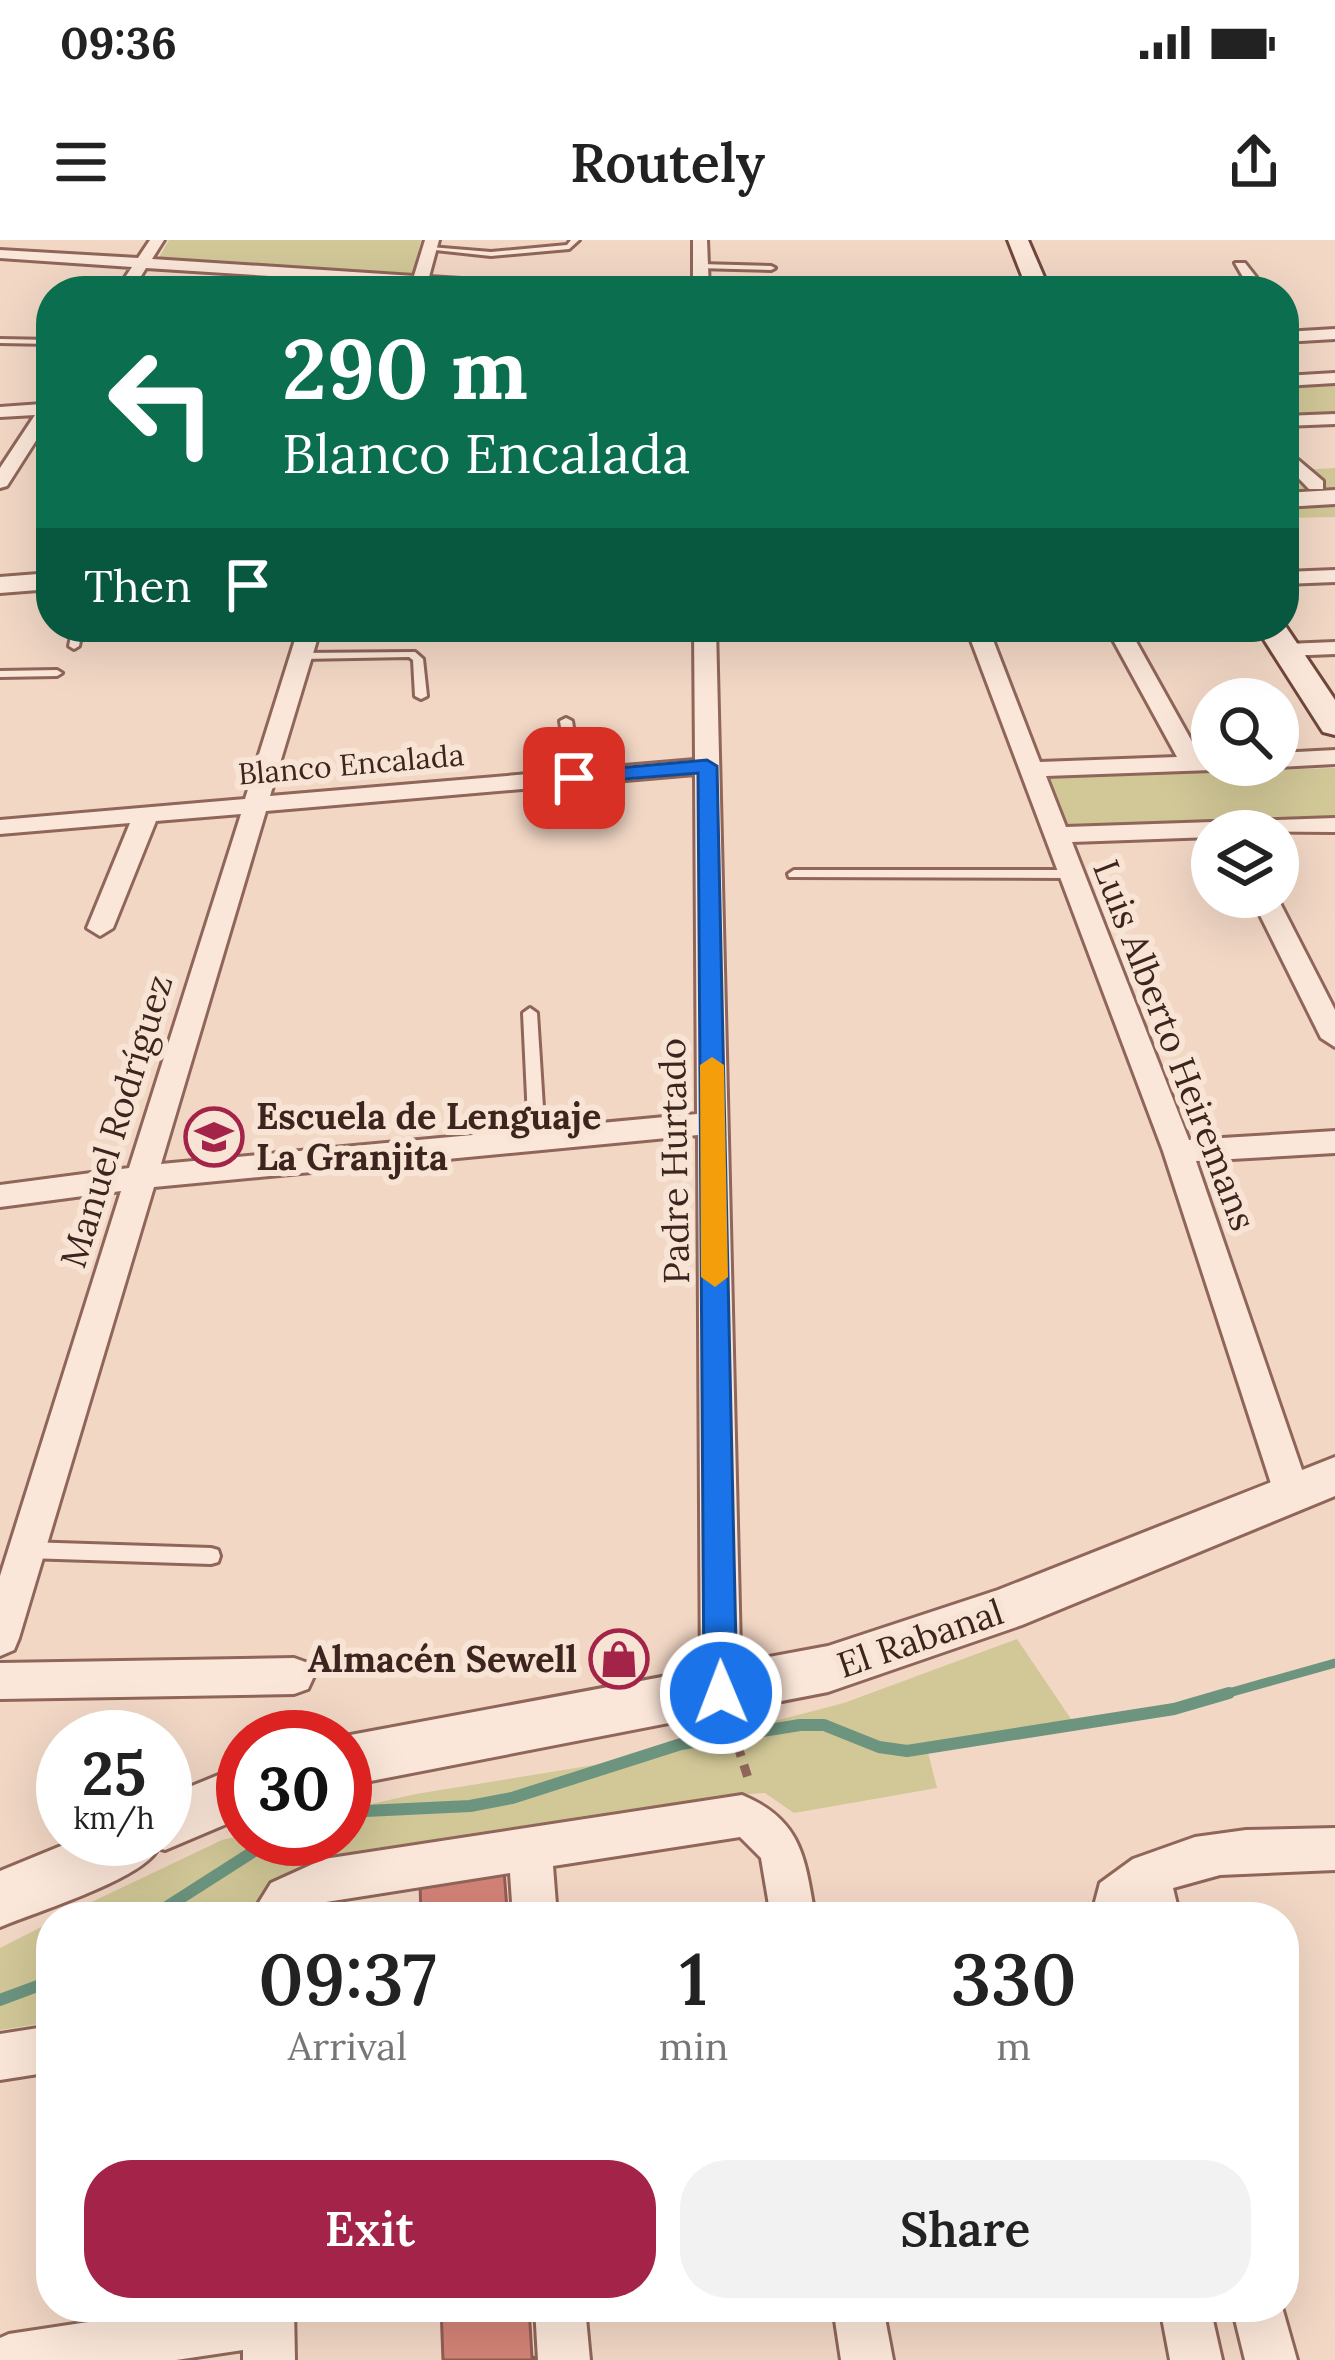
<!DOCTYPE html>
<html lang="en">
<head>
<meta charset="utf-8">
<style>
	:root { --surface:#fff; --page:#f2f2f2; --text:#222; --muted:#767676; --accent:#a32349 }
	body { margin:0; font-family:Lora,serif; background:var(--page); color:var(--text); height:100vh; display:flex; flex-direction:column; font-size:45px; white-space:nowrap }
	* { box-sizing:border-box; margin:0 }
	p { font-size:39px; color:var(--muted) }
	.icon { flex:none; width:66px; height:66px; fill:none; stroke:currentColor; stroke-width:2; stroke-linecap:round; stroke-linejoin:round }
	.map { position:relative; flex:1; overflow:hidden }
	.details { position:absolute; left:36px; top:1662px; width:1263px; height:420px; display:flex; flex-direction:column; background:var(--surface); border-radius:48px; box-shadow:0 12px 48px #0002 }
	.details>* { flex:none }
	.banner { position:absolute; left:36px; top:36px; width:1263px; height:366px; border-radius:48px; box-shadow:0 12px 48px #0002; background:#0b6e4f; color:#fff; overflow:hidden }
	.tools { position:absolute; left:1191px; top:438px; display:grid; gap:24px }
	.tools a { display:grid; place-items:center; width:108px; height:108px; border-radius:50%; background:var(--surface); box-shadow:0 12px 48px #0002; font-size:60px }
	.speed { position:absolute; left:36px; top:1470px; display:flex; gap:24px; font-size:60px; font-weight:700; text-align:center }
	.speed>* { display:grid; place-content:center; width:156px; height:156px; border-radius:50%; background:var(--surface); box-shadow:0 12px 48px #0002; line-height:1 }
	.speed small { font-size:30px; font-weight:400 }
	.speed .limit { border:18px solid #d22; background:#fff; color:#111 }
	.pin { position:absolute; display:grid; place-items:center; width:102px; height:102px; color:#fff; margin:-51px; border-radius:24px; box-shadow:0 6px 18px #0006 }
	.me { position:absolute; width:132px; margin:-66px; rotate:359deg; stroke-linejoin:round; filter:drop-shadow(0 0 9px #0008) }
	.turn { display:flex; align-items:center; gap:42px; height:252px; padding:0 48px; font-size:54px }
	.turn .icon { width:156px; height:156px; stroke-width:2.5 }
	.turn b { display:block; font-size:84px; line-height:102px }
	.then { display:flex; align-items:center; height:114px; padding:0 48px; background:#0003; gap:24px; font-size:45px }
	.eta { display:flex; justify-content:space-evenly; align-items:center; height:204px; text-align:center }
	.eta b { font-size:72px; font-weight:600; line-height:84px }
	.button { display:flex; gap:24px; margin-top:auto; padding:24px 48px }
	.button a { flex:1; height:138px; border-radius:48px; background:var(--accent); color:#fff; font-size:48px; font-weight:600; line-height:138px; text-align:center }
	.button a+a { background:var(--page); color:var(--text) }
	.status { display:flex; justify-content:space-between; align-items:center; height:84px; padding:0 60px; background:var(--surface); direction:ltr }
	.status svg { height:33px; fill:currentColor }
	header { display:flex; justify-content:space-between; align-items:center; height:156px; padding:0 48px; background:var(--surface); font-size:54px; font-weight:600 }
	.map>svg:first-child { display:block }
</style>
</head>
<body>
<div class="status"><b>09:36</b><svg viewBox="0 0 49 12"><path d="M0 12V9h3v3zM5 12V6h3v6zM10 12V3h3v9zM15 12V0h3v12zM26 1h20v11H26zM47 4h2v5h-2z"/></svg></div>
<header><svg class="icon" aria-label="menu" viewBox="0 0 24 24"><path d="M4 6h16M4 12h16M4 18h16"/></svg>Routely<svg class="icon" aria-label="share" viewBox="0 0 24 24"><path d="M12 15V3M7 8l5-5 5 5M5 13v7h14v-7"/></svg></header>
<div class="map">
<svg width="1335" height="2120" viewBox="0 0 1335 2120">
	<rect width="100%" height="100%" fill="#f2d7c5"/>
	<g fill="#d1c797">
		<path d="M169 0H421L412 35 158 19Z"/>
		<path d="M1335 145V177L1284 180V148Z"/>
		<path d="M1335 228V277L1284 278V231Z"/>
		<path d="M1335 528V577L1059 585 1043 537Z"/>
		<path d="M1017 1399 1075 1485 927 1509 937 1548 794 1573 765 1553 723 1556 304 1627 279 1644 255 1677H60L222 1600 243 1595V1599H345V1570L416 1554 619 1521 844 1463Z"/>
		<path d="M51 1682V1782L0 1790V1708Z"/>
	</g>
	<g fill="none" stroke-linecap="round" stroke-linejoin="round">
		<path stroke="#6c947f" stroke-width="9" d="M1218 1456 1335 1423"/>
		<g stroke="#6c947f" stroke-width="12">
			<path d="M345 1572 470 1566 512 1558 681 1504 800 1485H824L879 1507 907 1511 1174 1469 1229 1453"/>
			<path d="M151 1677 273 1599"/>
			<path d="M0 1760 51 1741"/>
		</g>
	</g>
	<g fill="#d38377" stroke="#945c53" stroke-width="3">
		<path d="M504 1630 507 1669 521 1673 522 1677H421L420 1643Z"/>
		<path d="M441 2067H529L532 2117 549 2120H443Z"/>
	</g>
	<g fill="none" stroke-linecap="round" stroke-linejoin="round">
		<g stroke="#8f6659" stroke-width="6">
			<g id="service">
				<path d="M571 0H579L569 9 491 16 426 9 430 7 491 12 567 5Z"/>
				<path d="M700 24 771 26 775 28 771 30 697 28Z"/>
				<path d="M338 34 345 36 338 51H330Z"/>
				<path d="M0 99 51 100V104L0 103Z"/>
				<path d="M73 387H83L79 406 74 409 69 406Z"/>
				<path d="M415 412 423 419 427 456 421 459 415 456 413 420 409 417 301 419 296 416 301 413Z"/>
				<path d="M0 431 57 430 62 433 57 436 0 437Z"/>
				<path d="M566 478 572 481 581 537 575 541 569 537 560 481Z"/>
				<path d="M794 630H1070L1076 634 1070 638 789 637 788 634Z"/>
				<path d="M530 768 537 773 545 899 537 904 529 899 523 773Z"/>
				<path d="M27 1302 211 1308 218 1310 220 1316 218 1322 211 1324 27 1318 20 1316 18 1310 20 1304Z"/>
			</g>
		</g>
		<g stroke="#8f6659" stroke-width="6">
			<g id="minor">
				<path d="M150 0H164L152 19 414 36 425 0H439L429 37 575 46 583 51 426 46 425 51H409L411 45 146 28 132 51H116L132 27 0 18V10L138 18Z"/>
				<path d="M693 0H707L709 51H693Z"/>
				<path d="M1235 23H1245L1267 51H1251Z"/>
				<path d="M1335 89V99L1284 102V92Z"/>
				<path d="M1335 133V143L1284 146V136Z"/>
				<path d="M51 159V177L7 246 0 248V228L35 175 0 177V167L42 164Z"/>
				<path d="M1335 174V184L1284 186V176Z"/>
				<path d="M1284 208 1323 241V249H1309L1284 223Z"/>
				<path d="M1335 330V342L1284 344V332Z"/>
				<path d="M299 387H321L270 556 695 520 694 387H716L741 1453 735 1466 721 1472 707 1466 701 1453 698 895 154 947 19 1398 14 1410 0 1416V1336L121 951 0 967V945L129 928 241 574 156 581 113 688 100 696 87 688 130 583 0 594V580L245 559ZM695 534 697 874 161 924 266 571Z"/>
				<path d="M966 387H988L1040 522 1177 517 1106 387H1128L1200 516H1212V525H1222L1212 530 1046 536 1066 587 1335 578V592L1212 591V597L1072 602 1189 900 1335 891V913L1196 921 1310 1253 1305 1264 1292 1268 1279 1264 1274 1253 1163 911Z"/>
				<path d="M1335 402V414L1286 416 1275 410 1286 404Z"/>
				<path d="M1335 510V524L1278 527 1270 525H1278V513Z"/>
				<path d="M1251 657H1277L1335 770V807L1321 798Z"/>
				<path d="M294 1418 308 1423 314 1436 308 1449 294 1454 0 1459V1423Z"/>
				<path d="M742 1555C802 1580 805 1618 815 1677H771L761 1618 740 1597 553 1626 557 1677H513L510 1633 326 1662 299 1677H250L271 1643 324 1619Z"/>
				<path d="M1335 1588V1630L1220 1635 1173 1648 1180 1677H1091L1100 1643 1133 1619 1195 1597 1246 1590Z"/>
				<path d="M51 1786V1832L0 1840V1794Z"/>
				<path d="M187 2067H294L295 2120H243V2110L176 2120H0V2098L9 2094Z"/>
				<path d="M535 2067H585L590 2120H538Z"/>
				<path d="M833 2067H883L893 2120H841Z"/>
				<path d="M1160 2067H1210L1222 2120H1170Z"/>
				<path d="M1232 2067H1282L1297 2120H1245Z"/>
			</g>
		</g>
		<g stroke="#8f6659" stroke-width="6">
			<g id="tertiary">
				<path d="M1335 250V264L1284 267V253Z"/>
				<path d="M51 333V349L0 353V337Z"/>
				<path d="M1335 1217V1256L1022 1385 828 1452 345 1546V1496L828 1406 998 1350Z"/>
				<path d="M243 1525V1577L165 1610 158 1608C146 1638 33 1673 0 1687V1631L78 1599H165V1557Z"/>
			</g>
		</g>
		<g stroke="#71473c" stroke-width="6">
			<g id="secondary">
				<path d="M1008 0H1028L1050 51H1028Z"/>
				<path d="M1284 384 1335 460V495L1323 492 1256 387Z"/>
			</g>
		</g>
		<path stroke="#8f6659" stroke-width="9" stroke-dasharray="12 9" stroke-linecap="butt" d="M731 1485 749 1541"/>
		<use href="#service" fill="#fbe7d9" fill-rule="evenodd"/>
		<use href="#minor" fill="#fbe7d9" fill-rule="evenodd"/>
		<use href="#tertiary" fill="#fbe7d9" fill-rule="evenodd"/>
		<use href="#secondary" fill="#fbe7d9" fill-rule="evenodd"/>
	</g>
	<path fill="#1a73e8" stroke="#114b97" stroke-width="3" d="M707 520 717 526 737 1453 733 1464 721 1468 709 1464 704 1453 698 533 574 543 565 538 574 532Z"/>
	<path fill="#f59e0b" d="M712 817 724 825 728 1037 715 1047 701 1037 700 825Z"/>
	<defs>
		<g id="school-ring" transform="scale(3)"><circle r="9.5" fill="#f8e4d5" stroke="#a32349" stroke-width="1.5"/><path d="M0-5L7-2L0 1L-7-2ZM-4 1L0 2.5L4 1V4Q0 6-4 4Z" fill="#a32349"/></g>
		<g id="shop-ring" transform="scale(3)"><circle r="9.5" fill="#f8e4d5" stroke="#a32349" stroke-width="1.5"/><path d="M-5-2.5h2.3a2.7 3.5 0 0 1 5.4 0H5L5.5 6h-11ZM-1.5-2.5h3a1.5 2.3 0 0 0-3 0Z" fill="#a32349"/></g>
	</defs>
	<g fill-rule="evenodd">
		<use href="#school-ring" x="214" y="897"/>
		<use href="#shop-ring" x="619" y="1419"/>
	</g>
	<g text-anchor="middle" stroke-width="12" stroke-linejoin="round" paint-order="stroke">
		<g font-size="30" fill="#3e241e" stroke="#f8e4d5">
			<text transform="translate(351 525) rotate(-5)" y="10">Blanco Encalada</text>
		</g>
		<g font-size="36" fill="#3e241e" stroke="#f8e4d5">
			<text transform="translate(1175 805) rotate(69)" y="13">Luis Alberto Heiremans</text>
			<text transform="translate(116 881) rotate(-73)" y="13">Manuel Rodríguez</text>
			<text transform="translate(674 921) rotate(-91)" y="13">Padre Hurtado</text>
			<text transform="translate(920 1398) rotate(-19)" y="13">El Rabanal</text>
		</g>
		<g font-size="36" font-weight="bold" fill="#3e241e" stroke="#f8e4d5" text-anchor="start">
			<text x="256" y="889">Escuela de Lenguaje<tspan x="256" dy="41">La Granjita</tspan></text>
			<text x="577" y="1432" text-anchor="end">Almacén Sewell</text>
		</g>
	</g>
</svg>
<div class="tools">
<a><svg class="icon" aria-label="search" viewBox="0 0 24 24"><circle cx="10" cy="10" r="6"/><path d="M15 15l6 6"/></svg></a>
<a><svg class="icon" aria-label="layers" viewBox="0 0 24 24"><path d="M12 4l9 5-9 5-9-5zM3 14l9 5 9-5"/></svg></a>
</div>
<div class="speed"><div>25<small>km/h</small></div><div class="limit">30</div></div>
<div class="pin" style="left:574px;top:538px;background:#d93025"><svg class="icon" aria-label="arrive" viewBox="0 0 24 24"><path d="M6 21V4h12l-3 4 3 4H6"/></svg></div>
<svg class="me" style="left:721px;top:1453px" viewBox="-20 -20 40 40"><circle r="17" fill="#1a73e8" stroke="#fff" stroke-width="3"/><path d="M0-11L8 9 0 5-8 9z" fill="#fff"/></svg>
<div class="banner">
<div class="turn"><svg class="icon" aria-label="left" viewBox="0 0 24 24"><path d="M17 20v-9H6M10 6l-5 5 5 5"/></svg><div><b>290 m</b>Blanco Encalada</div></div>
<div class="then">Then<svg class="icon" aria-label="arrive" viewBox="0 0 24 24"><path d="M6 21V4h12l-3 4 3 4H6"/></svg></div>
</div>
<section class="details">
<div class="eta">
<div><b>09:37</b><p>Arrival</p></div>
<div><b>1</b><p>min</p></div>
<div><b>330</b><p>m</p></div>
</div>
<div class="button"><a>Exit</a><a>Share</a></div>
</section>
</div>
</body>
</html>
